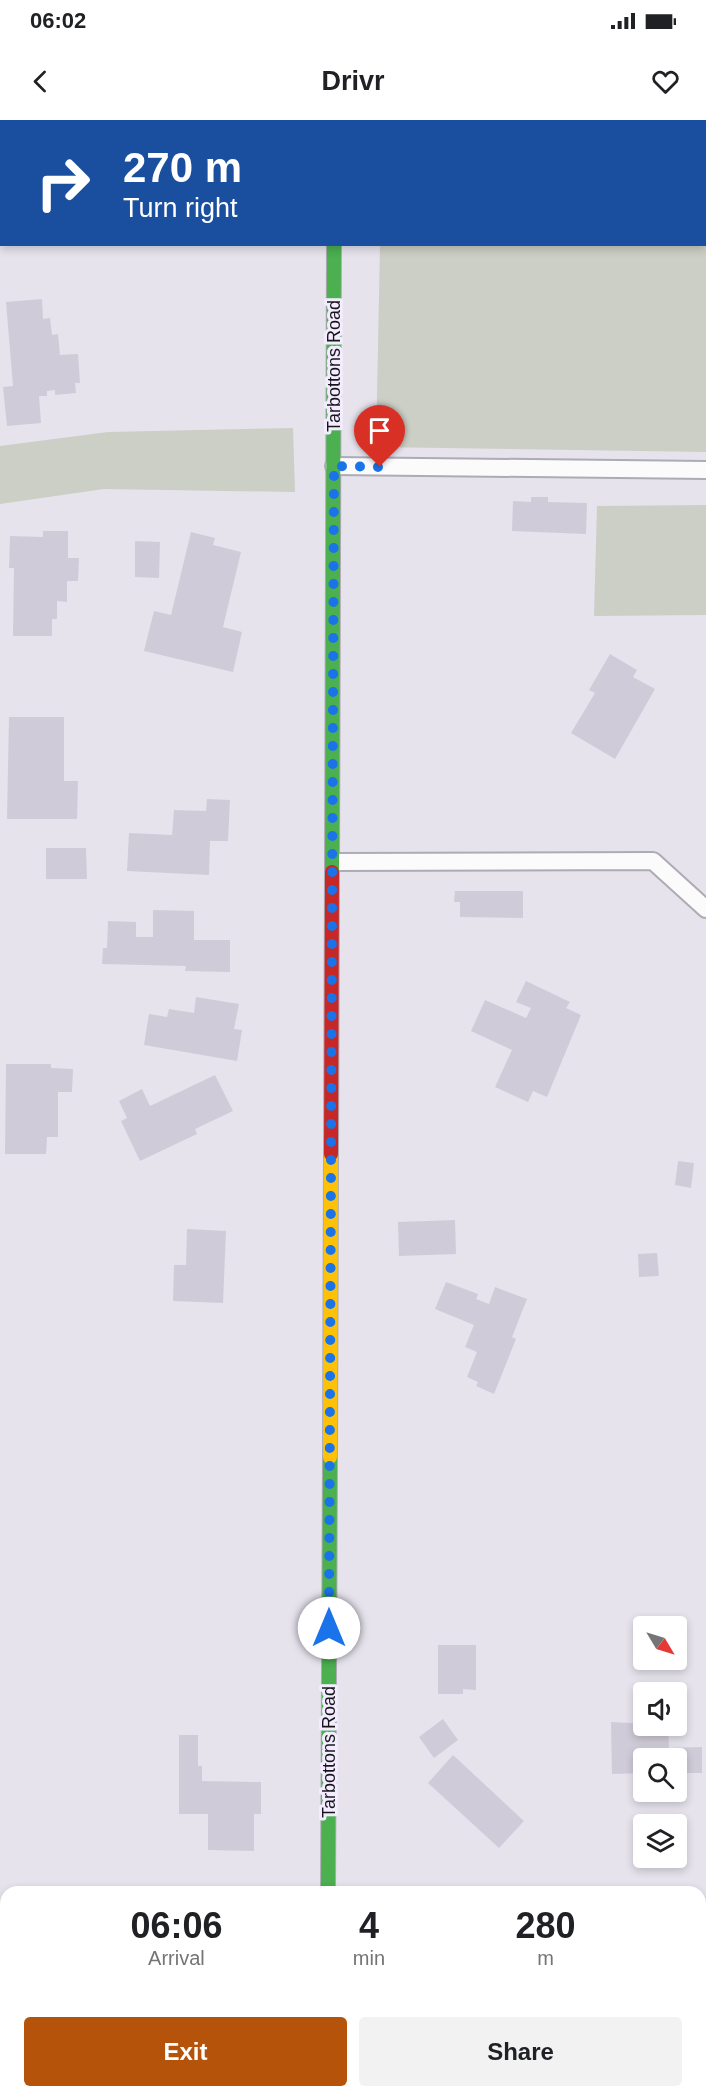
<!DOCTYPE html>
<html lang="en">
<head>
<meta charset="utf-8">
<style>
	:root { --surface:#fff; --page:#f2f2f2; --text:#202124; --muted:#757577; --accent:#b45309 }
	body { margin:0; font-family:Helvetica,sans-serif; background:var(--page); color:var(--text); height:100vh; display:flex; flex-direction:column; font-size:22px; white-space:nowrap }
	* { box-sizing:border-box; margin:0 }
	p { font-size:20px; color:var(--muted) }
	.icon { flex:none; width:33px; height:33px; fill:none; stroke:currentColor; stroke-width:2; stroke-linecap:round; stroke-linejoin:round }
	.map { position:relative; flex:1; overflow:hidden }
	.drawer { position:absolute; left:0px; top:1766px; width:706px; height:212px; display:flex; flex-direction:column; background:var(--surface); border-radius:18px 18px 0 0; box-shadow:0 3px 9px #0003 }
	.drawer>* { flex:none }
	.guide { position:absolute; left:0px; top:0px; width:706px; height:126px; box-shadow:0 3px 9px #0003; background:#1a4fa0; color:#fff; overflow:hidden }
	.needle { width:39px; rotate:128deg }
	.fabs { position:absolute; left:633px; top:1496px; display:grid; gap:12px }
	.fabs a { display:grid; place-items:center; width:54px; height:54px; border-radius:6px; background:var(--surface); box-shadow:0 3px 9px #0003; font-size:30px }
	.pin { position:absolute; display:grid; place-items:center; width:51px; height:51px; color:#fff; margin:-62px -26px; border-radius:50% 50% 50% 0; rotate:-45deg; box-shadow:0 0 6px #0007 }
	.pin .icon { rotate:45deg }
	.me { position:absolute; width:66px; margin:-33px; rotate:0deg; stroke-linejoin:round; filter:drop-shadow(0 0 4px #0008) }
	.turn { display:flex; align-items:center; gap:21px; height:126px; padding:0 24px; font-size:27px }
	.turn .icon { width:78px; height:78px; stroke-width:2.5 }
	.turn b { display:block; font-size:42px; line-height:51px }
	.eta { display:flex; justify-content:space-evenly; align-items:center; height:102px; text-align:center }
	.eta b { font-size:36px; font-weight:700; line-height:42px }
	.button { display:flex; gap:12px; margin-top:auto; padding:12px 24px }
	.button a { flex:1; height:69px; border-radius:6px; background:var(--accent); color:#fff; font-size:24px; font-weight:700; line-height:69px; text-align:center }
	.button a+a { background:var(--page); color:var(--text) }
	.status { display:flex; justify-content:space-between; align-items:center; height:42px; padding:0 30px; background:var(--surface); direction:ltr }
	.status svg { height:16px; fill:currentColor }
	header { display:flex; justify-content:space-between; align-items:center; height:78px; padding:0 24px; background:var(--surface); font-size:27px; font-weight:700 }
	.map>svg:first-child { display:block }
</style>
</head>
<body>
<div class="status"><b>06:02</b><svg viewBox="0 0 49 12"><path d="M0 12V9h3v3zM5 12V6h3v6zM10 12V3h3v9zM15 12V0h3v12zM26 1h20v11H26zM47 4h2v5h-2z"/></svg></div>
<header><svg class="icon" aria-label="back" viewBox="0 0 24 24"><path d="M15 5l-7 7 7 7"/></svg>Drivr<svg class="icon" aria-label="heart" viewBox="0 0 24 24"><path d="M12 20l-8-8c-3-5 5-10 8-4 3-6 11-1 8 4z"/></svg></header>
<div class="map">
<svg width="706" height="1976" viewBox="0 0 706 1976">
	<rect width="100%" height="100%" fill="#e6e3ed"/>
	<g fill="#cccfc5">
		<path d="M384 0H706V40L705 2Z"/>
		<path d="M706 122V332L376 327 380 125Z"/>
		<path d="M293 308 295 372 104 369 0 384V326L108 312Z"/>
		<path d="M706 385V495L594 496 597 386Z"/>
	</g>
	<g fill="#d0cbd8">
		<path d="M42 179 43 199 50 198 52 215 58 214 60 235 78 234 80 263H75L76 273 55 275V270L47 271V276H39L41 303 7 306 3 267 13 266 6 182Z"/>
		<path d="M531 377H548V382L587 383 586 414 512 411 513 381 531 382Z"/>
		<path d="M43 411H68V438H79L78 461H67V482L57 481V499H52V516H13L14 448H9L10 416 43 417Z"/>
		<path d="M191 412 215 418 213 425 241 432 223 507 242 512 233 552 144 531 154 491 171 495Z"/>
		<path d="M135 421 160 422 159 458 135 457Z"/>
		<path d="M610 534 637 550 633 557 655 569 615 639 571 613 595 573 589 570Z"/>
		<path d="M9 597H64V661H78L77 699H7Z"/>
		<path d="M207 679 230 680 228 721H210L209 755 127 751 129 713 172 715 174 690 206 691Z"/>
		<path d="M46 728H86L87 759H46Z"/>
		<path d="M455 771H523V798L460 797V782H454Z"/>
		<path d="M153 790 194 791V820H230V852L185 851 186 846 102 844 103 828H107L108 801 136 802V817H153Z"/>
		<path d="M526 861 570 882 566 888 581 895 547 977 533 971 528 982 495 967 512 930 471 911 485 880 526 898 531 888 516 882Z"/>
		<path d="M196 877 239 884 234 909 242 910 237 941 144 925 149 894 167 897 169 889 194 893Z"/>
		<path d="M6 944H51V948L73 949 72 972H58V1017H47L46 1034H5Z"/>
		<path d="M215 955 233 991 195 1009 197 1014 140 1041 121 1001 127 998 119 981 142 969 150 986Z"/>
		<path d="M678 1041 694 1043 691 1068 675 1065Z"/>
		<path d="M455 1100 456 1134 399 1136 398 1102Z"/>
		<path d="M187 1109 226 1111 223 1183 173 1181 174 1145H186Z"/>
		<path d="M657 1133 659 1156 639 1157 638 1134Z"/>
		<path d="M446 1162 478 1174 476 1179 489 1184 495 1167 527 1179 512 1217 516 1219 494 1274 476 1266 478 1262 467 1257 477 1232 465 1227 474 1205 435 1189Z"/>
		<path d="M438 1525H476V1570L463 1569V1574H438Z"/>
		<path d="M443 1599 458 1620 434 1638 419 1617Z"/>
		<path d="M611 1602 668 1605 669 1628 702 1627V1653H676V1638H644V1653L612 1654Z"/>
		<path d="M179 1615H198V1646H202V1661L261 1662V1694H254V1731L208 1730V1694H179Z"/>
		<path d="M453 1635 524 1701 499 1728 428 1663Z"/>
		<rect x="43" y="1971" width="32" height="5"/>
		<rect x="125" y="1971" width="54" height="5"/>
		<rect x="207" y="1971" width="54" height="5"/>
	</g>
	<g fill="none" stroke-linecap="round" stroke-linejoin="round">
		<g stroke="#adabb3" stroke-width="20">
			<g id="lane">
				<path d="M705 34H706"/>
				<path d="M334 346 706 350"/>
				<path d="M334 742 653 741 706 789"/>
			</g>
		</g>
		<g stroke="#adabb3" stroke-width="36">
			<g id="street">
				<path d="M335 2V0"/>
				<path d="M0 1821H6"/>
				<path d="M700 1825H706"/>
				<path d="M328 1976V1971"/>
			</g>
		</g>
		<g stroke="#adabb3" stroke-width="16">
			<g id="fast">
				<path d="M332 752 334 124"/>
				<path d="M328 1772 330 1337"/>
			</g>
		</g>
		<g stroke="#adabb3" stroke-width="16">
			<path id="slow" d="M330 1337 331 1034"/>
		</g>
		<g stroke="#adabb3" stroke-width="16">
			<path id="jam" d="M331 1034 332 752"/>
		</g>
		<use href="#lane" stroke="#fbfbfc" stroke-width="16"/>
		<use href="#street" stroke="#fbfbfc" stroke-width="33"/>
		<use href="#fast" stroke="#4caf50" stroke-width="14"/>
		<use href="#slow" stroke="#ffc107" stroke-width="14"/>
		<use href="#jam" stroke="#c62828" stroke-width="14"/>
	</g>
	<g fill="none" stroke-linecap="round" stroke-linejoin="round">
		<path stroke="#1a73e8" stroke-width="10" stroke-dasharray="0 18" d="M329 1508 334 346 380 347"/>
	</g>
	<g text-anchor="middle" stroke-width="6" stroke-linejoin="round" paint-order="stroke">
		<g font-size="18" fill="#17151b" stroke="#f3ecfe">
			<text transform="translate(334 246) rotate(-90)" y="6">Tarbottons Road</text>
			<text transform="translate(329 1632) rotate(-90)" y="6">Tarbottons Road</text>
		</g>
	</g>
</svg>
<div class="fabs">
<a><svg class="needle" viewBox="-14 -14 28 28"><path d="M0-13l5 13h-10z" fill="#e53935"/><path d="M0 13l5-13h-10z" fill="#757577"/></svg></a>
<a><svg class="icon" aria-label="sound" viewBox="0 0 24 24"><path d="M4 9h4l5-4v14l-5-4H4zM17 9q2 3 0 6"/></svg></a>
<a><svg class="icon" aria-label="search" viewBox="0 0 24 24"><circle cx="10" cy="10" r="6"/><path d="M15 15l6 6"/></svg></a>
<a><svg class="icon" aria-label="layers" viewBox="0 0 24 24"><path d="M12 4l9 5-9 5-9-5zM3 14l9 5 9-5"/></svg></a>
</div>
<div class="pin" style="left:380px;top:347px;background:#d93025"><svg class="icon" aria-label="arrive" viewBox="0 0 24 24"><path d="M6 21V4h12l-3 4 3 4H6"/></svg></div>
<svg class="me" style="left:329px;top:1508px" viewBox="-20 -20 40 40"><circle r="19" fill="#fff"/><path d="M0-13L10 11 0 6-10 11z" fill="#1a73e8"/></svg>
<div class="guide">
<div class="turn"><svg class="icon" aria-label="right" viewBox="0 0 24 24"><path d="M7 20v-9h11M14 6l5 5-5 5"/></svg><div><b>270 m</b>Turn right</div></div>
</div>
<section class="drawer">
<div class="eta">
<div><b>06:06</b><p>Arrival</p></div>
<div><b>4</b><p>min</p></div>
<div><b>280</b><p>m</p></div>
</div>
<div class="button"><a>Exit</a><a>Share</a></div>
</section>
</div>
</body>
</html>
